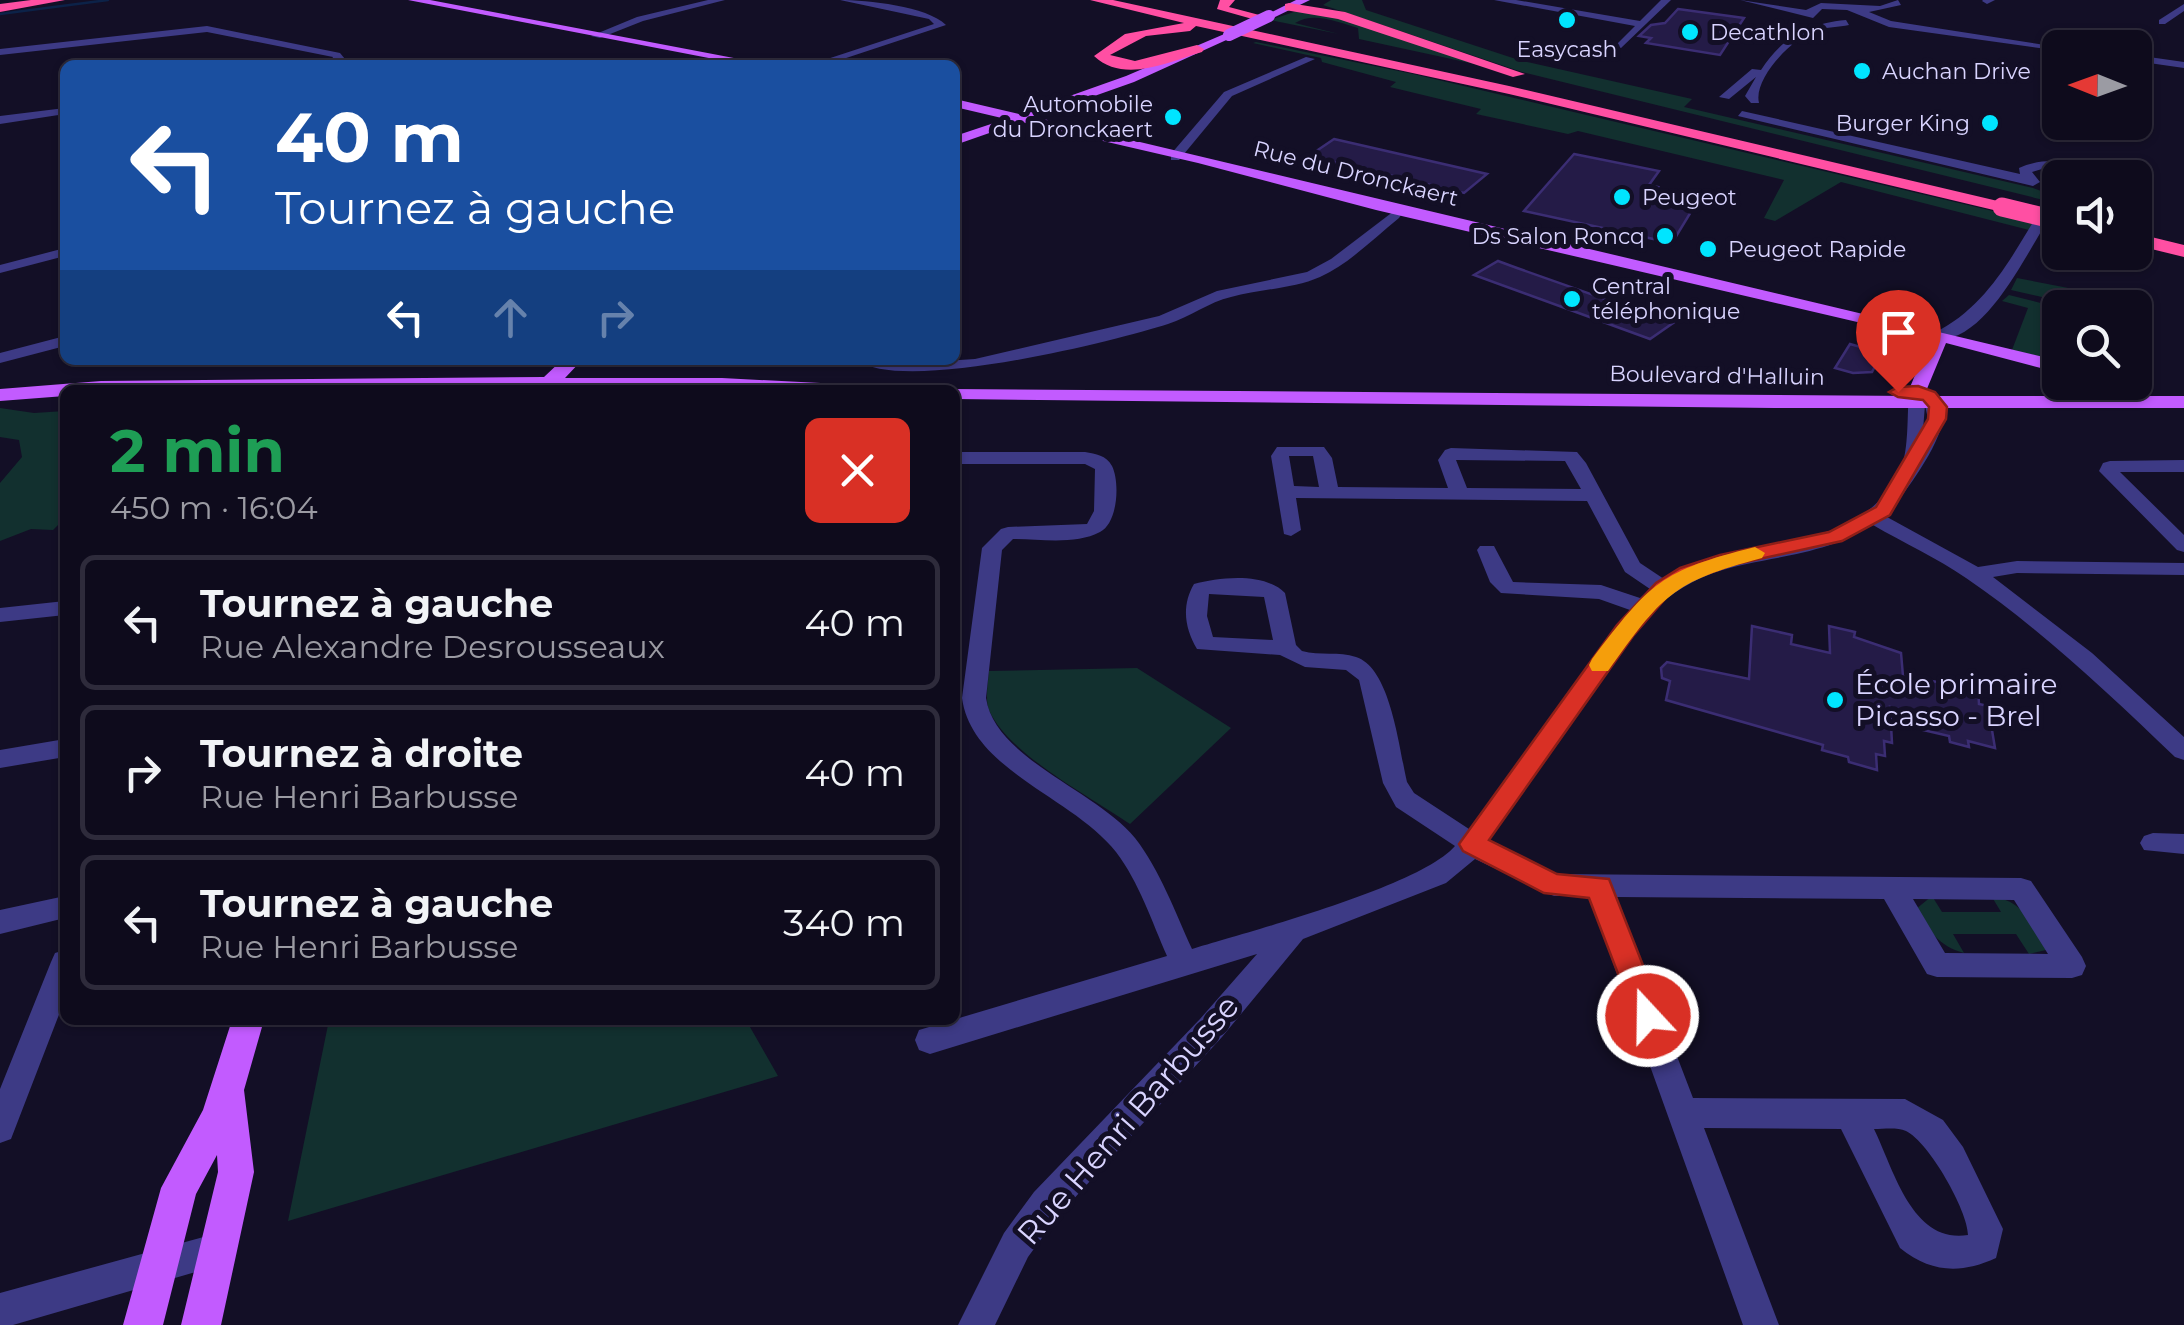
<!DOCTYPE html>
<html lang="fr">
<head>
<meta charset="utf-8">
<style>
  :root { --surface:#0e0b1c; --page:#1c1929; --text:#f1f3f6; --muted:#9b9ba3; --line:#2e2b3b }
  body { margin:0; font-family:Montserrat,sans-serif; background:var(--page); color:var(--text); height:100vh; display:flex; flex-direction:column; font-size:38px; white-space:nowrap }
  * { box-sizing:border-box; margin:0 }
  p { font-size:32px; color:var(--muted) }
  .icon { flex:none; width:55px; height:55px; fill:none; stroke:currentColor; stroke-width:2; stroke-linecap:round; stroke-linejoin:round }
  .map { position:relative; flex:1; overflow:hidden }
  .side { position:absolute; left:60px; top:385px; width:900px; height:640px; display:flex; flex-direction:column; background:var(--surface); border-radius:15px; box-shadow:0 2px 8px #0004,0 0 0 2px var(--line) }
  .side>* { flex:none }
  .banner { position:absolute; left:60px; top:60px; width:900px; height:305px; border-radius:15px; box-shadow:0 2px 8px #0004,0 0 0 2px var(--line); background:#1a4fa0; color:#fff; overflow:hidden }
  .needle { width:65px; rotate:271deg }
  .fabs { position:absolute; left:2042px; top:30px; display:grid; gap:20px }
  .fabs a { display:grid; place-items:center; width:110px; height:110px; border-radius:15px; background:var(--surface); box-shadow:0 2px 8px #0004,0 0 0 2px var(--line); font-size:50px }
  .pin { position:absolute; display:grid; place-items:center; width:85px; height:85px; color:#fff; margin:-102px -42px; border-radius:50% 50% 50% 0; rotate:-45deg; box-shadow:0 0 10px #0007 }
  .pin .icon { rotate:45deg }
  .me { position:absolute; width:110px; margin:-55px; rotate:339deg; stroke-linejoin:round; filter:drop-shadow(0 0 8px #0008) }
  .turn { display:flex; align-items:center; gap:35px; height:210px; padding:0 50px; font-size:45px }
  .turn .icon { width:130px; height:130px; stroke-width:2.5 }
  .turn b { display:block; font-size:70px; line-height:85px }
  .lanes { display:flex; align-items:center; height:95px; padding:0 50px; background:#0003; justify-content:center; gap:50px; direction:ltr }
  .lanes .off { opacity:.35 }
  .round { display:grid; place-items:center; flex:none; width:105px; height:105px; border-radius:15px; background:var(--page) }
  .overview { display:flex; align-items:center; justify-content:space-between; height:170px; padding:0 50px }
  h1 { font-size:60px; font-weight:700; line-height:75px; color:#1e9e55 }
  ul { padding:0; list-style:none }
  li { display:flex; align-items:center; gap:30px; height:135px; margin:0 20px 15px; padding:0 30px; border:5px solid var(--line); border-radius:15px }
  li div { flex:1 }
  li b { display:block; font-size:38px }
  li em { font-style:normal }
  .map>svg:first-child { display:block }
  .green { fill:#12302f }
  .lines { fill:none; stroke-linecap:round; stroke-linejoin:round }
  .stream { stroke:#0c2248; stroke-width:2.5 }
  .building { fill:#241b47; stroke:#3b2d73; stroke-width:2.5 }
  .minor { fill:#3d3a85; fill-rule:evenodd }
  .major { fill:#c25bff; fill-rule:evenodd }
  .highway { fill:#ff4fa3; fill-rule:evenodd }
  .major-bridge { stroke:#c25bff; stroke-width:12 }
  .highway-bridge { stroke:#ff4fa3; stroke-width:19 }
  .route { fill:#d93025; stroke:#8d1f18; stroke-width:2.5 }
  .slow { fill:#f59e0b }
  .poi-dot { fill:#00e5ff; stroke:#130f26; stroke-width:4 }
  .labels { text-anchor:middle; stroke-width:10; stroke-linejoin:round; paint-order:stroke }
  .far-poi-label { font-size:22px; fill:#d9d4ff; stroke:#130f26; text-anchor:start }
  .far-street-label { font-size:22px; fill:#d9d4ff; stroke:#130f26 }
  .poi-label { font-size:28px; fill:#d9d4ff; stroke:#130f26; text-anchor:start }
  .near-street-label { font-size:32px; fill:#d9d4ff; stroke:#130f26 }
</style>
</head>
<body>
<div class="map">
<svg width="2184" height="1325" viewBox="0 0 2184 1325">
  <rect width="100%" height="100%" fill="#130f26"/>
  <path class="green" d="M1331,0H1362L1366,10L1519,60L1692,99L1684,107L2033,188L2060,198V204L1522,72L1323,5Z
    M1306,8L1493,68L1359,39L1358,28C1338,22 1313,11 1295,23L1339,34L1270,20Z
    M1256,42L1413,74L2060,227V238L1841,182L1775,221L1764,218L1784,180L1578,131L1568,134L1476,114L1481,109L1390,87L1396,82L1322,62L1321,58L1253,43Z
    M2017,278L2151,304V322L2135,318V308L2086,307L2011,290Z
    M2009,295L2060,308L2054,360L2012,350L2028,308L2002,301Z
    M0,408L34,413L65,411V518L53,530L31,529L0,541V483L22,457L19,440L0,437Z
    M1137,668L1231,728L1130,824C1091,797 1008,754 989,710C985,699 988,683 989,671Z
    M1932,896L1942,912H2001L1992,897C2024,900 2032,925 2046,950L2029,954L2016,934H1953L1964,953C1938,946 1930,931 1916,909Z
    M329,1020H746L778,1076L288,1221Z"/>
  <g class="lines">
    <path class="stream" d="M0,14L108,0"/>
  </g>
  <path class="building" d="M1678,9L1744,18L1720,55L1646,43L1651,38L1639,36L1651,25L1665,23Z
    M1334,139L1487,174L1464,193L1309,156Z
    M1574,154L1659,171L1649,185L1658,187L1653,194L1697,202L1672,243L1524,211Z
    M1498,261L1517,268L1673,323L1650,339L1474,275Z
    M1850,344L1882,353L1872,372L1853,373L1835,368Z
    M1752,626L1792,635L1791,644L1830,653L1829,626L1855,632L1854,637L1901,653L1903,676L1978,689L1979,704L1988,706L1995,748L1968,741L1969,747L1950,742L1949,736L1923,730L1921,715L1890,707L1892,743L1884,741L1885,756L1876,754L1877,770L1849,762L1848,757L1822,750L1823,745L1666,700L1670,681L1662,678L1661,668L1667,662L1749,679Z"/>
  <g class="lines">
    <path class="minor" d="M708,0H725L643,21L600,38L591,36L637,17Z
      M840,0C867,0 927,6 946,25L825,65H809L934,24L929,19Z
      M1494,0H1516L1640,21L1661,0H1671L1621,48L1616,45L1635,26Z
      M1740,0L1806,10L1821,3L1880,6L1898,0L1901,5L1869,12L1891,21L2065,48H2060V51L1889,27L1847,10L1822,9L1813,18Z
      M1995,0L1987,4L1982,1L1983,0Z
      M2184,4V11L2165,24H2159V20Z
      M1846,20L1849,25C1839,27 1827,27 1816,30C1791,39 1753,79 1759,103H1751L1745,96L1756,77L1729,99L1719,97L1752,69L1761,70C1783,37 1806,24 1846,20Z
      M207,26L340,53L345,59L343,62L385,65H329L333,57L207,32L0,55V49Z
      M2135,55L2184,62V68L2135,61Z
      M1306,57L1315,59L1232,96L1179,160H1171V154L1224,92Z
      M65,108V114L0,124V116Z
      M1742,111L2020,174L2019,168C2047,155 2083,161 2107,178L2042,169L2032,172L2040,182L2033,186L1738,116Z
      M2060,193V203C2032,237 1990,346 1934,339V333C1991,305 2015,249 2048,198Z
      M1394,211L1401,215L1399,218C1374,238 1349,264 1320,277C1293,289 1259,289 1231,297C1209,302 1190,317 1168,324C1112,342 902,394 857,360L913,363L975,359L1159,316L1217,291L1307,272L1331,259Z
      M65,248V256L0,273V265Z
      M65,336V346L0,363V353Z
      M1918,387L1942,400C1954,432 1905,490 1887,517L1978,567L2017,561L2184,563V575L2017,573L1993,577L2092,653L2184,737V760L2175,757C2109,694 2042,630 1966,578C1937,558 1904,543 1873,525C1859,532 1845,540 1830,545C1759,568 1711,556 1651,612L1488,841L1556,874L2021,878L2031,881L2082,957L2086,966L2082,975L2072,978L1937,977L1927,974L1884,899L1616,897L1693,1098L1905,1099L1943,1120L1963,1147L2003,1229L1996,1258C1961,1274 1931,1273 1900,1248L1841,1129L1704,1128L1779,1325H1743L1589,896H1554L1475,859L1446,883L1303,939L1222,1037L1058,1216L1028,1257L995,1325H958L1004,1233L1034,1192L1200,1019L1257,954L930,1054L919,1050L915,1040L919,1030L1167,956C1152,922 1139,882 1116,852C1073,797 972,771 962,698L982,548L1001,529L1008,527L1087,524L1094,511L1095,469L1085,464H955V452H1085C1096,454 1106,455 1112,466C1120,482 1118,523 1100,532C1076,545 1040,539 1013,539L1002,550L986,698C995,759 1096,790 1135,838C1160,870 1175,912 1192,949C1248,932 1421,886 1455,846L1396,807L1383,783L1359,680L1346,670L1305,667L1280,655L1197,649C1185,629 1181,606 1194,584C1220,577 1264,572 1285,593L1296,645L1302,651C1320,656 1339,651 1356,657C1391,668 1399,749 1407,782L1414,793L1469,829L1630,610L1599,599L1501,593L1490,582L1477,550L1480,546H1494L1513,582L1601,585L1640,598L1650,589L1625,572L1587,501L1296,498L1301,530L1291,536L1284,534L1271,456L1277,447H1324L1332,458L1338,487L1448,488L1438,460L1445,450L1451,448L1577,452L1586,463L1640,563L1664,579C1738,533 1861,560 1901,468C1909,449 1907,414 1909,392ZM1925,405L1928,419L1923,430ZM1289,456H1313L1319,487L1294,486ZM1456,460L1565,461L1581,489L1467,488ZM1209,594L1264,597L1273,640L1213,637L1207,616ZM1913,899L2014,900L2048,954L1945,953ZM1874,1129C1884,1129 1897,1127 1906,1131C1929,1142 1968,1211 1968,1235C1912,1244 1894,1170 1874,1129Z
      M2184,460V472H2120L2184,535V552L2177,550L2099,471L2103,463L2110,461Z
      M65,601V615L0,622V608Z
      M65,739V757L0,768V750Z
      M2153,833L2184,834V854L2144,850L2140,843L2144,836Z
      M65,896V918L0,934V910Z
      M65,950V999L11,1139L0,1143V1089L51,962L55,953Z
      M218,1233L230,1238L235,1250L230,1262L13,1325H0V1293Z"/>
    <path class="major" d="M408,0H430L770,65H745Z
      M1296,0H1310L1273,18L1264,16Z
      M1229,32L1233,37L1134,82L1035,117L2060,361V373L1946,343L1924,396H2184V408H1774L955,399V390L948,389L1912,396L1908,392L1930,339L1376,210L1198,163L1021,122L955,145V136L1006,119L955,107V99L1019,114L1126,76Z
      M562,360H582L565,378H722L840,384L850,390H65V396L0,401V389L101,381L544,377Z
      M232,1020H264L244,1090L254,1172L221,1325H181L218,1172L217,1155L196,1194L163,1325H123L161,1188L203,1110Z"/>
    <path class="highway" d="M31,0H65L0,12V4Z
      M1090,0H1113L1509,86L2002,202L2011,207L2002,212L1509,94L1196,26L1190,31L1146,36L1110,55L1135,61L1197,45L1204,49L1202,52C1168,62 1124,84 1094,56L1125,34L1184,23Z
      M1235,0L1229,7L1263,16V22L1217,9L1220,0Z
      M1289,3L1345,12L1525,74L1513,77L1338,19L1285,10V4Z
      M2135,233L2184,245V257L2135,245Z"/>
    <path class="major-bridge" d="M1229,35L1269,16"/>
    <path class="highway-bridge" d="M2002,207L2060,221"/>
  </g>
  <path class="route" d="M1918,386L1935,392L1947,407L1946,419L1890,515L1842,541L1732,565L1695,578L1671,592L1633,636L1489,840L1557,874L1609,879L1663,1016L1659,1026L1648,1030L1638,1026L1589,898L1544,893L1463,851L1459,844L1617,625L1656,583L1680,568L1720,555L1829,532L1876,507L1928,419L1929,407L1923,400L1898,397L1889,392L1898,387Z"/>
  <path class="slow" d="M1755,547L1765,553L1762,558C1671,582 1662,596 1608,671H1592L1589,665L1592,659C1651,582 1660,571 1755,547Z"/>
  <g class="poi-dot">
    <circle cx="1567" cy="20" r="10"/>
    <circle cx="1690" cy="32" r="10"/>
    <circle cx="1862" cy="71" r="10"/>
    <circle cx="1173" cy="117" r="10"/>
    <circle cx="1990" cy="123" r="10"/>
    <circle cx="1622" cy="197" r="10"/>
    <circle cx="1665" cy="236" r="10"/>
    <circle cx="1708" cy="249" r="10"/>
    <circle cx="1572" cy="299" r="10"/>
    <circle cx="1835" cy="700" r="10"/>
  </g>
  <g class="labels">
    <g class="far-poi-label">
      <text x="1710" y="40">Decathlon</text>
      <text x="1567" y="57" text-anchor="middle">Easycash</text>
      <text x="1882" y="79">Auchan Drive</text>
      <text x="1153" y="112" text-anchor="end">Automobile<tspan x="1153" dy="25">du Dronckaert</tspan></text>
      <text x="1970" y="131" text-anchor="end">Burger King</text>
      <text x="1642" y="205">Peugeot</text>
      <text x="1645" y="244" text-anchor="end">Ds Salon Roncq</text>
      <text x="1728" y="257">Peugeot Rapide</text>
      <text x="1592" y="294">Central<tspan x="1592" dy="25">téléphonique</tspan></text>
    </g>
    <g class="far-street-label">
      <text transform="translate(1356 173) rotate(14)" y="8">Rue du Dronckaert</text>
      <text transform="translate(1717 375) rotate(1)" y="8">Boulevard d'Halluin</text>
    </g>
    <g class="poi-label">
      <text x="1855" y="694">École primaire<tspan x="1855" dy="32">Picasso - Brel</tspan></text>
    </g>
    <g class="near-street-label">
      <text transform="translate(1128 1120) rotate(-49)" y="11">Rue Henri Barbusse</text>
    </g>
  </g>
</svg>
<div class="fabs">
<a><svg class="needle" viewBox="-14 -14 28 28"><path d="M0-13l5 13h-10z" fill="#e53935"/><path d="M0 13l5-13h-10z" fill="#9b9ba3"/></svg></a>
<a><svg class="icon" aria-label="sound" viewBox="0 0 24 24"><path d="M4 9h4l5-4v14l-5-4H4zM17 9q2 3 0 6"/></svg></a>
<a><svg class="icon" aria-label="search" viewBox="0 0 24 24"><circle cx="10" cy="10" r="6"/><path d="M15 15l6 6"/></svg></a>
</div>
<div class="pin" style="left:1898px;top:392px;background:#d93025"><svg class="icon" aria-label="arrive" viewBox="0 0 24 24"><path d="M6 21V4h12l-3 4 3 4H6"/></svg></div>
<svg class="me" style="left:1648px;top:1016px" viewBox="-20 -20 40 40"><circle r="17" fill="#d93025" stroke="#fff" stroke-width="3"/><path d="M0-11L8 9 0 5-8 9z" fill="#fff"/></svg>
<div class="banner">
<div class="turn"><svg class="icon" aria-label="left" viewBox="0 0 24 24"><path d="M17 20v-9H6M10 6l-5 5 5 5"/></svg><div><b>40 m</b>Tournez à gauche</div></div>
<div class="lanes"><svg class="icon" aria-label="left" viewBox="0 0 24 24"><path d="M17 20v-9H6M10 6l-5 5 5 5"/></svg><svg class="icon off" aria-label="ahead" viewBox="0 0 24 24"><path d="M12 20V5M6 11l6-6 6 6"/></svg><svg class="icon off" aria-label="right" viewBox="0 0 24 24"><path d="M7 20v-9h11M14 6l5 5-5 5"/></svg></div>
</div>
<section class="side">
<div class="overview"><div><h1>2 min</h1><p>450 m · 16:04</p></div><a class="round" style="background:#d93025;color:#fff"><svg class="icon" aria-label="close" viewBox="0 0 24 24"><path d="M6 6l12 12M18 6L6 18"/></svg></a></div>
<ul>
<li><svg class="icon" aria-label="left" viewBox="0 0 24 24"><path d="M17 20v-9H6M10 6l-5 5 5 5"/></svg><div><b>Tournez à gauche</b><p>Rue Alexandre Desrousseaux</p></div><em>40 m</em></li>
<li><svg class="icon" aria-label="right" viewBox="0 0 24 24"><path d="M7 20v-9h11M14 6l5 5-5 5"/></svg><div><b>Tournez à droite</b><p>Rue Henri Barbusse</p></div><em>40 m</em></li>
<li><svg class="icon" aria-label="left" viewBox="0 0 24 24"><path d="M17 20v-9H6M10 6l-5 5 5 5"/></svg><div><b>Tournez à gauche</b><p>Rue Henri Barbusse</p></div><em>340 m</em></li>
</ul>
</section>
</div>
</body>
</html>
